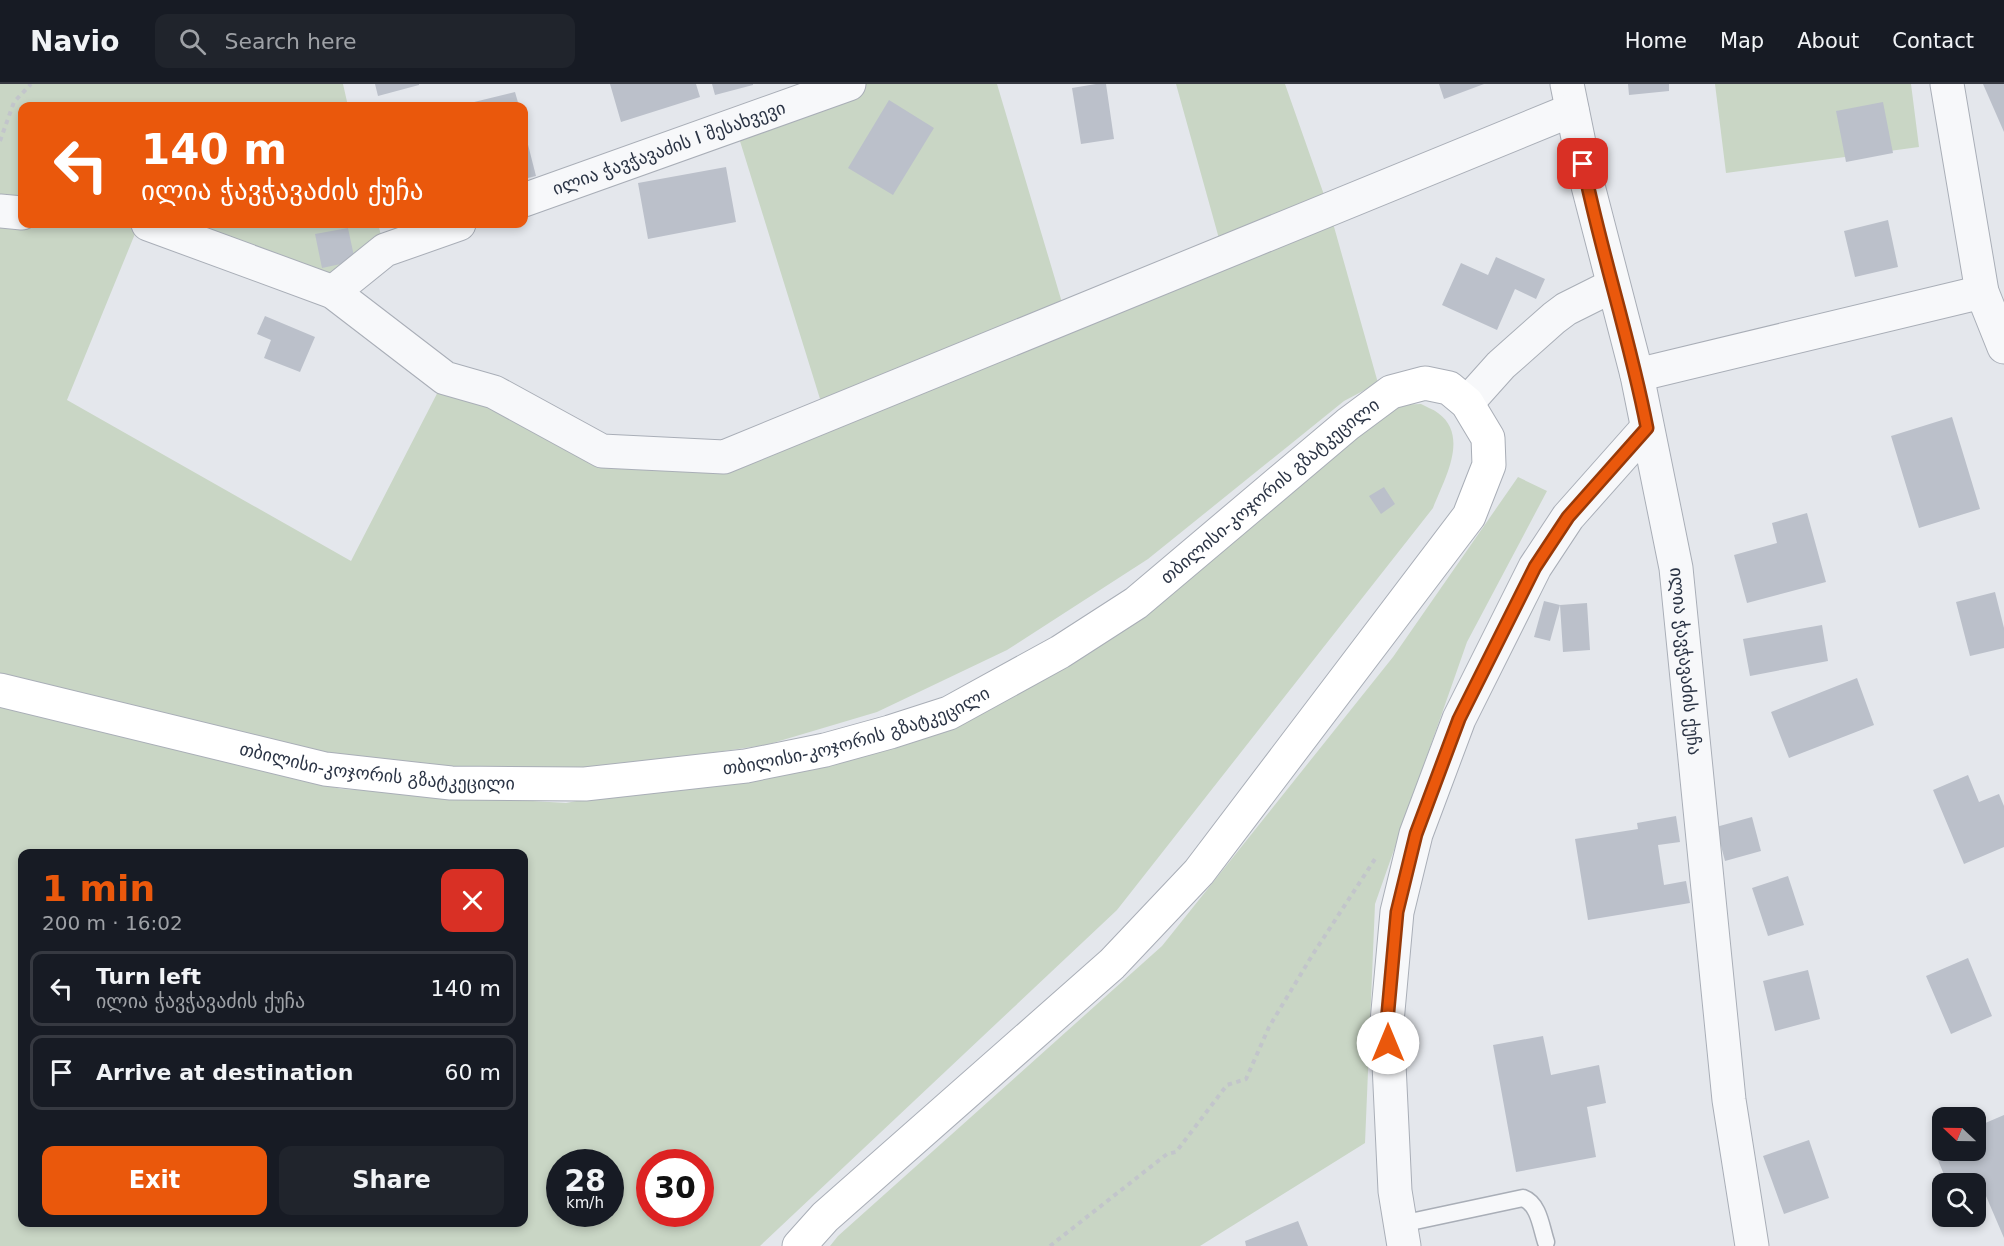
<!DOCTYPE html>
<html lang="en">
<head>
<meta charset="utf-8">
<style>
  :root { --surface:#171b24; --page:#20242c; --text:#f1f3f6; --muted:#9ea1a6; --line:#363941; --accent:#ea580c }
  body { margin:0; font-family:"DejaVu Sans","Noto Sans Georgian",sans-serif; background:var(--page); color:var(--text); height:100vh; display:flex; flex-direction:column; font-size:22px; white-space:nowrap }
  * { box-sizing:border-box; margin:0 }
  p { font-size:20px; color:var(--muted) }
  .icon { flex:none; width:33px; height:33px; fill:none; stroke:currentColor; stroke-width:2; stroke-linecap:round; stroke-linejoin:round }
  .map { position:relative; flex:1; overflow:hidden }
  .panel { position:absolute; left:18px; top:765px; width:510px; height:378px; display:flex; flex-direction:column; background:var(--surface); border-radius:12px; box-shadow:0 3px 9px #0003 }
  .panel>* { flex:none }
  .guide { position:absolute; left:18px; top:18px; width:510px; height:126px; border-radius:12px; box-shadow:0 3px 9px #0003; background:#ea580c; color:#fff; overflow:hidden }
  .needle { width:39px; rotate:292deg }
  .tools { position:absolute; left:1932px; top:1023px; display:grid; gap:12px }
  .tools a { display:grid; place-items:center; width:54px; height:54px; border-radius:12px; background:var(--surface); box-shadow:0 3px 9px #0003; font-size:30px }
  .speed { position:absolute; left:546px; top:1065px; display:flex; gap:12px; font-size:30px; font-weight:700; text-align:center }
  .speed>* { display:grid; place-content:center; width:78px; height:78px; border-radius:50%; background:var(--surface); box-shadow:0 3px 9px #0003; line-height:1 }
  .speed small { font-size:15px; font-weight:400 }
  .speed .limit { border:9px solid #d22; background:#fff; color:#111 }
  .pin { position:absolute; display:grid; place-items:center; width:51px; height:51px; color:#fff; margin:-26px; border-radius:12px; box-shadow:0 3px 9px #0006 }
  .me { position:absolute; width:66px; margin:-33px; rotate:0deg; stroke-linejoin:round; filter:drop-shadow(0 0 4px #0008) }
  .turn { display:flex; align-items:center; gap:21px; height:126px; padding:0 24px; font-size:27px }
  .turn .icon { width:78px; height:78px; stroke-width:2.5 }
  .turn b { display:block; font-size:42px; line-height:51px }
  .round { display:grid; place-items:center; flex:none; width:63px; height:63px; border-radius:12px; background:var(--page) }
  .head { display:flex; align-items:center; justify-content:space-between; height:102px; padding:0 24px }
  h1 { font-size:36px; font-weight:700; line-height:45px; color:var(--accent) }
  .action { display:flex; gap:12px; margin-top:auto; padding:12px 24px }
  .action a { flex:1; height:69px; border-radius:12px; background:var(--accent); color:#fff; font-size:24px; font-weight:700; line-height:69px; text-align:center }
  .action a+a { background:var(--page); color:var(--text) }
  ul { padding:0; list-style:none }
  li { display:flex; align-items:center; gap:18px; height:75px; margin:0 12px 9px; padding:0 12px; border:3px solid var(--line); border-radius:12px }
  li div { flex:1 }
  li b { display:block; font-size:22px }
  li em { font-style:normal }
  header { display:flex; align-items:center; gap:36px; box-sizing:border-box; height:84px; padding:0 30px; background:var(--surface); border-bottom:2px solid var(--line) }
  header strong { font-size:28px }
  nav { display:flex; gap:33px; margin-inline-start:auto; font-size:21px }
  .search { width:420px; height:54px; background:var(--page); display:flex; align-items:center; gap:15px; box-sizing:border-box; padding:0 21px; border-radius:12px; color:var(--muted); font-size:22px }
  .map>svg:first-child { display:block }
  .green { fill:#c9d6c5; fill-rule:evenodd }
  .building { fill:#bbc0ca }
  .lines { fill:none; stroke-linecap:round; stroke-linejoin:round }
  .lane-casing { stroke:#a9aeb7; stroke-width:19 }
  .street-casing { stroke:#a9aeb7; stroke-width:35 }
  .secondary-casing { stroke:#a9aeb7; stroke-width:35 }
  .path { stroke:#c2c5cb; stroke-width:4; stroke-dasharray:4.5 4.5; stroke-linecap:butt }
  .lane { stroke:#f7f8fa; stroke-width:16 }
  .street { stroke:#f7f8fa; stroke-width:33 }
  .secondary { stroke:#fff; stroke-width:33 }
  .route-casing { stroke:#983908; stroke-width:15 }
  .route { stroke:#ea580c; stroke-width:10 }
  .labels { text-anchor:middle; stroke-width:6; stroke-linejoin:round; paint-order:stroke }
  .street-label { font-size:18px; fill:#2b3445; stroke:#f4f6f9 }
</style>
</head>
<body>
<header>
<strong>Navio</strong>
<div class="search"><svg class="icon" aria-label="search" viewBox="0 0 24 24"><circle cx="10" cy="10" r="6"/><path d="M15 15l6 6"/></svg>Search here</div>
<nav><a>Home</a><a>Map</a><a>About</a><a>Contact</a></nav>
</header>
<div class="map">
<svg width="2004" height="1162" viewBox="0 0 2004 1162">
  <rect width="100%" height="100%" fill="#e4e7ec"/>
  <path class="green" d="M0,0H343L348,22H22V140H139L67,316L351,477L445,294L602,367L724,372L825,331L735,41L849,0H997L1066,232L1223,169L1176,0H1285L1329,125L1378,299L1344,317L1148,475L1007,566L877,628L766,661L583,687L446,688L326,677L0,606Z
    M1715,0H1911L1919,63L1726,89Z
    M148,140H378L385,166L333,208Z
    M1421,320C1426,323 1433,325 1438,329C1470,352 1444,396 1433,424L1117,826L760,1162H0V618L341,705L566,719L827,670L960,630L1393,321ZM22,770H524V1138H22ZM560,1078H610V1130H560ZM650,1078H700V1130H650Z
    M1518,393L1547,407L1467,558L1375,820L1365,1059L1200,1162H830L838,1152L1162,862L1393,573Z"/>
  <path class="building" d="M375,0H419V1L378,12Z
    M610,0H696L700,13L621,38Z
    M712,0H753V1L715,11Z
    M1096,0H1106L1114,55L1081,60L1072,4Z
    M1439,0H1484L1444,15Z
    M1628,0H1669V7L1629,11Z
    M1983,0H2004V48Z
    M515,8L519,22H471L470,19Z
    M889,16L934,44L893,111L848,84Z
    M1883,18L1893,69L1846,78L1836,27Z
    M524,45L536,92L524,95Z
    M726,83L736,138L648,155L638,99Z
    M1888,136L1898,183L1855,193L1844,147Z
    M348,144L355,177L322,184L315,150Z
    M1496,173L1545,195L1536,215L1515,205L1497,246L1442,221L1461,179L1488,191Z
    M265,232L315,253L300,288L264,274L271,256L257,250Z
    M1952,333L1980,425L1919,444L1891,352Z
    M1384,403L1395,420L1381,430L1369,412Z
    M1807,429L1826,498L1747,519L1734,471L1777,459L1772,439Z
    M1995,508L2004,544V564L1970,572L1956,518Z
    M1544,517L1560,521L1587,519L1590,566L1563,568L1560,521L1550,557L1534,553Z
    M1822,541L1828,577L1750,592L1743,555Z
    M1857,594L1874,641L1789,674L1771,628Z
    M1968,691L1979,718L1999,710L2004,722V763L1964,780L1933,706Z
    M1676,732L1680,758L1658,761L1664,801L1686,797L1690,819L1588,836L1575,755L1638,745L1637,739Z
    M1752,733L1761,767L1725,777L1716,743Z
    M1788,792L1804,841L1768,852L1752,804Z
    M1968,874L1992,932L1951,950L1926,892Z
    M1808,886L1820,935L1775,947L1763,897Z
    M1543,952L1551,991L1599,981L1606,1019L1587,1023L1596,1073L1516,1088L1493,961Z
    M2004,1031V1154L1977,1091L1958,1100H1948L1932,1062L1942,1057V1066H1976V1043Z
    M1809,1056L1829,1114L1784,1130L1763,1072Z
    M1298,1137L1308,1162H1246L1245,1157Z"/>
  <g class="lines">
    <g class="lane-casing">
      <path id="lane" d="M1401,1140L1523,1114C1539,1120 1541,1143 1546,1158"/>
    </g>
    <g class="street-casing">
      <g id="street">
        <path id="s1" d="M1567,0L1587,98L1637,291L1676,484L1729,1016L1752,1162"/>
        <path d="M1947,0L1982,208L2004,263"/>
        <path id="s2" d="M524,116L849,0"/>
        <path d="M0,127L22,129"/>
        <path d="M148,140L333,208L445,294L494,308L602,367L724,373L1572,26"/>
        <path d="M333,208L385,166L459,140"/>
        <path d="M1637,291L1982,208"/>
        <path d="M1467,319L1501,281L1554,234L1566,225L1612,202"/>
        <path d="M1404,1162L1395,1107L1387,938L1397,828L1416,750L1459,635L1535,483L1568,433L1647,344"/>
      </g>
    </g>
    <g class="secondary-casing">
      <g id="secondary">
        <path id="s3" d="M0,606L325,685L451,699L585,700L746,682L825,666L890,648L949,629L1060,568L1136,519L1348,340L1391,308L1425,299L1449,304L1467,319L1488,354L1489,381L1469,432L1199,788L1112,880L825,1133L799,1162"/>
      </g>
    </g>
    <path class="path" d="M0,57L14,18L31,0
      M1050,1162L1167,1070L1176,1068L1227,1001L1246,995L1269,943L1313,870L1375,775"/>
    <use href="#lane" class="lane"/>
    <use href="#street" class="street"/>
    <use href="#secondary" class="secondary"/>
  </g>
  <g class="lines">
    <g class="route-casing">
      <path id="route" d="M1388,959L1387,938L1397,828L1416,750L1459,635L1535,483L1568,433L1647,344C1630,255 1601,169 1583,80"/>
    </g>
    <use href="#route" class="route"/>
  </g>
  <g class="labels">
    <g class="street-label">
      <text dy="6" stroke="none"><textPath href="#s2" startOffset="154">ილია ჭავჭავაძის I შესახვევი</textPath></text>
      <text dy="6" stroke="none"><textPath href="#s3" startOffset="1359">თბილისი-კოჯორის გზატკეცილი</textPath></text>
      <text dy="6" stroke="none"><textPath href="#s1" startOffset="590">ილია ჭავჭავაძის ქუჩა</textPath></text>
      <text dy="6" stroke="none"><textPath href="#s3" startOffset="873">თბილისი-კოჯორის გზატკეცილი</textPath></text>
      <text dy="6" stroke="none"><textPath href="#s3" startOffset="386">თბილისი-კოჯორის გზატკეცილი</textPath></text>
    </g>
  </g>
</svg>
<div class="tools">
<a><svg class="needle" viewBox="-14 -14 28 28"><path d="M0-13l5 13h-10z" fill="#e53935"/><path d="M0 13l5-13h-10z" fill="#9ea1a6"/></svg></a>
<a><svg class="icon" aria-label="search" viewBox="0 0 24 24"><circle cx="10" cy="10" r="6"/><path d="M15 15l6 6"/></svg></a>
</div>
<div class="speed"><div>28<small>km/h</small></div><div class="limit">30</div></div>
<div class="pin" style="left:1583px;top:80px;background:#d93025"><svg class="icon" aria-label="arrive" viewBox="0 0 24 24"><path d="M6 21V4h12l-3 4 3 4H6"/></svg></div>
<svg class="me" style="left:1388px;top:959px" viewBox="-20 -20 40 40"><circle r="19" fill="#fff"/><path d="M0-13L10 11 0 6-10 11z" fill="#ea580c"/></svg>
<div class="guide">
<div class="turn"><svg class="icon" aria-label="left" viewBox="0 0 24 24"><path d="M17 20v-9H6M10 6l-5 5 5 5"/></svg><div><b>140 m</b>ილია ჭავჭავაძის ქუჩა</div></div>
</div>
<section class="panel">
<div class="head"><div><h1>1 min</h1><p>200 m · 16:02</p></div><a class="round" style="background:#d93025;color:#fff"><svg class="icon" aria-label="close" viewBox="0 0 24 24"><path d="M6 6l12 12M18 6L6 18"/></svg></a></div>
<ul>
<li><svg class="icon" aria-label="left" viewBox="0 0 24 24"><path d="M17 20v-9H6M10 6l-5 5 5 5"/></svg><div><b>Turn left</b><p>ილია ჭავჭავაძის ქუჩა</p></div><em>140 m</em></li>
<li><svg class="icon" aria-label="arrive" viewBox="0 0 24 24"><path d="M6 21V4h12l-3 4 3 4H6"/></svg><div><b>Arrive at destination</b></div><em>60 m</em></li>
</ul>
<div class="action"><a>Exit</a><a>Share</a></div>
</section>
</div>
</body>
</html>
